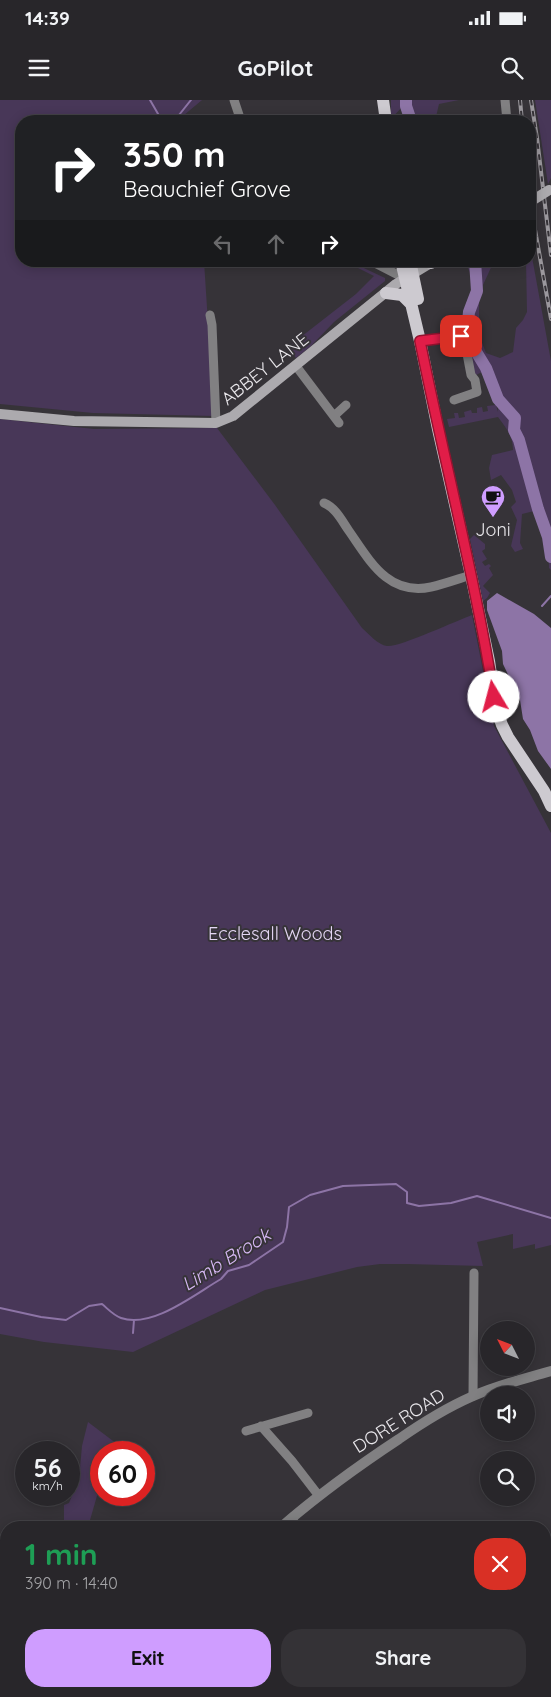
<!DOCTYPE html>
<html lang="en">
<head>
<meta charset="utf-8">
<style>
  :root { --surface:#28262a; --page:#343236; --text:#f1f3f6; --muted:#a5a5a8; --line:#444347; --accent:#cf9dff }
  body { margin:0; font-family:Quicksand,sans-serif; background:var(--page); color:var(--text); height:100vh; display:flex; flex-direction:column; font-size:19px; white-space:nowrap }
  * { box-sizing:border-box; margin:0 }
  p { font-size:16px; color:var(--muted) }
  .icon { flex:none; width:28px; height:28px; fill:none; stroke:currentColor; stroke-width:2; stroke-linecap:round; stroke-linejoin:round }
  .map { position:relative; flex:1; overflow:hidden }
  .side { position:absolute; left:0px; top:1421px; width:551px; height:176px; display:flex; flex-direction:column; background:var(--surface); border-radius:20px 20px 0 0; box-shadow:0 2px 12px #0003,0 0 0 1px var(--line) }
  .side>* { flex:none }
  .guide { position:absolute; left:15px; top:15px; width:521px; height:152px; border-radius:20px; box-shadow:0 2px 12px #0003,0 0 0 1px var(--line); background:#202124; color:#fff; overflow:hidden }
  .needle { width:32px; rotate:312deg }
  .buttons { position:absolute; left:480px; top:1221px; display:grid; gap:10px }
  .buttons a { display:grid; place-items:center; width:55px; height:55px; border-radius:50%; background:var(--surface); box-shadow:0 2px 12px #0003,0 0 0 1px var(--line); font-size:25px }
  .speed { position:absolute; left:15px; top:1341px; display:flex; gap:10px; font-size:25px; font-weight:700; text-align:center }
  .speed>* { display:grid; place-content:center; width:65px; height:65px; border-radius:50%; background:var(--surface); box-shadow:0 2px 12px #0003,0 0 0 1px var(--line); line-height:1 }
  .speed small { font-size:12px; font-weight:400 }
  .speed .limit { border:8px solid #d22; background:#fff; color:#111 }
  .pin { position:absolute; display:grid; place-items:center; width:42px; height:42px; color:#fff; margin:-21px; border-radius:10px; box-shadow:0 2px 8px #0006 }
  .me { position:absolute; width:55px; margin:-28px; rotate:352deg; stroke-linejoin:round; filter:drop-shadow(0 0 4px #0008) }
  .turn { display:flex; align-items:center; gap:18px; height:105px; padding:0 25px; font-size:22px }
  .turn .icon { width:65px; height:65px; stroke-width:2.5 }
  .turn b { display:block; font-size:35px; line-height:42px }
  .lanes { display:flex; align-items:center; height:48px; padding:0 25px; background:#0003; justify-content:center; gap:25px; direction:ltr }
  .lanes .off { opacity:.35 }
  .round { display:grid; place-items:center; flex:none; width:52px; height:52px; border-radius:20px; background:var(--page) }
  .head { display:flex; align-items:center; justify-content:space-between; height:85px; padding:0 25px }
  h1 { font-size:30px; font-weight:800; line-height:38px; color:#1e9e55 }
  .button { display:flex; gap:10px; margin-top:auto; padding:10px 25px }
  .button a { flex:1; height:58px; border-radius:20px; background:var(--accent); color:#111; font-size:20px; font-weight:800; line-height:58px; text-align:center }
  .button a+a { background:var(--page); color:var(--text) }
  .status { display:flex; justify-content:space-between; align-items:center; height:35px; padding:0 25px; background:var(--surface); direction:ltr }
  .status svg { height:14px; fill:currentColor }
  header { display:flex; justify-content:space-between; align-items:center; height:65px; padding:0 25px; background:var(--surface); font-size:22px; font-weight:800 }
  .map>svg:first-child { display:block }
  .green { fill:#483758 }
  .water { fill:#8d74a6 }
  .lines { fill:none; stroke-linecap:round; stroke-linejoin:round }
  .stream { stroke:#8d74a6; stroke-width:2 }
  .river { stroke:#8d74a6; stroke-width:12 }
  .minor { stroke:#818082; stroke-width:9 }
  .tertiary { stroke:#818082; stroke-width:10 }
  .secondary { stroke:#acaaae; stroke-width:10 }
  .primary { stroke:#cdcad0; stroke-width:12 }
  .rail-casing { stroke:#9b989d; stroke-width:4 }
  .rail { stroke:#363338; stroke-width:2; stroke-dasharray:5.5; stroke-linecap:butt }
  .secondary-bridge { stroke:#acaaae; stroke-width:10 }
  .route-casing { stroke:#92132f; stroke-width:12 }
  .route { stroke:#e11d48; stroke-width:9 }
  .labels { text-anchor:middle; stroke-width:4; stroke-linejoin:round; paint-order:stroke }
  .street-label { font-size:18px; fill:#e9e7eb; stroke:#363338 }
  .poi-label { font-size:18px; fill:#e9e7eb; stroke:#363338 }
  .park-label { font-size:18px; fill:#e4d6f4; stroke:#363338 }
  .water-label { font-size:19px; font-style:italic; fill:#d7b9f5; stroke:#363338 }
</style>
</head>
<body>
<div class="status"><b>14:39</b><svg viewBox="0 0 49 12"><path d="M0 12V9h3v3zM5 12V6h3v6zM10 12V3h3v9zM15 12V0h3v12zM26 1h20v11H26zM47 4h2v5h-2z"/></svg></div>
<header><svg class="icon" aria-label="menu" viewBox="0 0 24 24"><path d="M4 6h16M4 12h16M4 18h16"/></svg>GoPilot<svg class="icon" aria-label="search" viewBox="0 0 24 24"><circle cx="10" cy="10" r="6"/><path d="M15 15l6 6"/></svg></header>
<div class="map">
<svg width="551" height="1597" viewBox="0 0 551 1597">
  <rect width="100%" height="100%" fill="#363338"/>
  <path class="green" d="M0,0H202L177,21H21V161H204L214,316L93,313L0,304Z
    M391,0H459L439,4L435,21H421L402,7L391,19Z
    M535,0H551V78L548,84Z
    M530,146L551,261V470L549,468L548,439L538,410L522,414L520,443L523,449L515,452L511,446L517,420L511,407L516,402L512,390L501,375L491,380L489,368L492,355L513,350C513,336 506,328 498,317L449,327L447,319L455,318L454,313H458L459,318L465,317L464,312L471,310L472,313H477V308L482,307L483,312L488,311L487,306L496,305L498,312V308L489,280L482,272L476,275L473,269C469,248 457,218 472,199H479V235L486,253L500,258L513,252L516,228L523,220L527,212L526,161H530Z
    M461,161H494L483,185L482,192L471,194C472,181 473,169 461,161Z
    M351,162L385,178V181L334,222L311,246L296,258L288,247L356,194L374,176L350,164Z
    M0,319L94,329L217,328L275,405L362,528C369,534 378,545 387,546C398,548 458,520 472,515L494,626L551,733V1145L535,1149V1144L513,1149V1134L477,1142L483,1166L407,1164H380L357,1167L265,1190L133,1252L44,1242L0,1234Z
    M474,435L485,444V449L482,451L487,459L482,462L485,466L489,464L491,466L489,468L493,475L483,486L490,493L487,498L483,501L470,439Z
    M88,1322L125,1350L122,1352H101V1382L88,1427H58V1422L64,1421V1405L69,1403L79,1379L82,1346Z
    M6,1495V1585L2,1583L0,1591V1512Z"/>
  <path class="water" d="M497,493L534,514L551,528V669L538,651L530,630L523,619L520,600L503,564L502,551L487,510V501Z"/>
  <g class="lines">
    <path class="stream" d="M150,0L161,19L175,20L191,0
      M542,506L551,496
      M0,1208L41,1217L66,1220L89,1206L102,1204C108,1209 113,1215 121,1218C152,1229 195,1194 221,1179L228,1171L249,1165L283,1142L287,1127L289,1107L310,1095L343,1086L396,1084L407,1092V1103L419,1106L451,1103L477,1096L551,1118
      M133,1233L134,1220"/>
    <path class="river" d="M406,0V6L411,21
      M475,161L477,191L469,212L467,230L472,245L486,268L498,299L515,318L514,330L519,340L538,409L548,437L551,457"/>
    <path class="minor" d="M234,0L241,21
      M505,0L507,21
      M371,161L404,178
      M210,215L212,225L216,323
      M420,241L461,235L464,238L471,275L475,280L477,292L454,300
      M296,266L339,323
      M334,316L346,305
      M324,403C336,408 342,421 349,431C370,461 388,496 431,487C444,484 458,479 471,475
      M473,1296L474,1173
      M261,1326L292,1361L319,1396
      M246,1331L308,1313
      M292,1418L297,1428
      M545,1561L551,1563
      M188,1591L195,1597
      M369,1591L371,1597
      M503,1591L504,1597
      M387,1597L393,1591"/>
    <path class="tertiary" d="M280,1428C318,1395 358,1366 399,1339C422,1323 446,1308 471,1297C497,1285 524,1279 551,1271
      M119,1597L124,1591"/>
    <path class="secondary" d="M0,314L74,321L216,323L233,316L396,184L434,161"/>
    <path class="primary" d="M383,0L386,21
      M401,161L420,241L438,329L471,475L489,561L496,608L502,625L508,637L544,691L551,706
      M410,161L418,199
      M424,161L431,163
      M386,193L402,195L411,204"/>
    <g class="rail-casing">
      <path id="rail" d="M520,0L522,21
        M531,0L537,38L551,155
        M530,88L534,124L551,219"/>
    </g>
    <use href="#rail" class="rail"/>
    <path class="secondary-bridge" d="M530,102L549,90"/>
  </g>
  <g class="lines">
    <g class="route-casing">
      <path id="route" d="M461,236L420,241C444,360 475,477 494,597"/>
    </g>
    <use href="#route" class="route"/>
  </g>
  <defs>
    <g id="cafe-pin" transform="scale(1.25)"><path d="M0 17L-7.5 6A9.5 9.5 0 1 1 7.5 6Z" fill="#cf9dff" stroke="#363338"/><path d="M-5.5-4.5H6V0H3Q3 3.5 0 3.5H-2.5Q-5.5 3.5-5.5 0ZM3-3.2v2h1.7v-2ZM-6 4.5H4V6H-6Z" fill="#111"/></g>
  </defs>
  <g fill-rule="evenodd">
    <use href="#cafe-pin" x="493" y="397"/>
  </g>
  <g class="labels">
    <g class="street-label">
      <text transform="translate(265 269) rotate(-38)" y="6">ABBEY LANE</text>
      <text transform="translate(399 1321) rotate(-32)" y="6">DORE ROAD</text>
    </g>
    <g class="poi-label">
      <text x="493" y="436">Joni</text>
    </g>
    <g class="park-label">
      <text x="275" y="840">Ecclesall Woods</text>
    </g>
    <g class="water-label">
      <text transform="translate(226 1159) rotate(-32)" y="7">Limb Brook</text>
    </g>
  </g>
</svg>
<div class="buttons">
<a><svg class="needle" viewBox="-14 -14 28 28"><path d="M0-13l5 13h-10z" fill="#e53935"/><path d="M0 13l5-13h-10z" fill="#a5a5a8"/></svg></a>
<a><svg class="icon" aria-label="sound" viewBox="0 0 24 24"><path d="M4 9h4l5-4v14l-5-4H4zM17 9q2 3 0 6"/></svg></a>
<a><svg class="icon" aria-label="search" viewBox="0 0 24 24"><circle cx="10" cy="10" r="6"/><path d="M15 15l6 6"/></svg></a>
</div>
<div class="speed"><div>56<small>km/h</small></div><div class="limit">60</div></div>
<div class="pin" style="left:461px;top:236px;background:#d93025"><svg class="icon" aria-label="arrive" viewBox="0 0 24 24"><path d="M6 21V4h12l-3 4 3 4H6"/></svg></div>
<svg class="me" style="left:494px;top:597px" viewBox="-20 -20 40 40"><circle r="19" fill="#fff"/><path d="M0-13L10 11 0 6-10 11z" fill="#e11d48"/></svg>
<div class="guide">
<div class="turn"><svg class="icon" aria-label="right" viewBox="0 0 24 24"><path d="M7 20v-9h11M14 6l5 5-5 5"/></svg><div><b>350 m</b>Beauchief Grove</div></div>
<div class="lanes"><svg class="icon off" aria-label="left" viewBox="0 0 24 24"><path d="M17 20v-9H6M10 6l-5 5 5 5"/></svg><svg class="icon off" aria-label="ahead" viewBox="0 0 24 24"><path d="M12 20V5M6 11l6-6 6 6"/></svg><svg class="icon" aria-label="right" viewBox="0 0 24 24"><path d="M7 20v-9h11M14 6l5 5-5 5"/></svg></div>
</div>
<section class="side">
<div class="head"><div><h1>1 min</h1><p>390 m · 14:40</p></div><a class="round" style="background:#d93025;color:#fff"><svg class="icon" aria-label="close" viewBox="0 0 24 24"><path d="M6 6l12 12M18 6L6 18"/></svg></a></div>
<div class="button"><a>Exit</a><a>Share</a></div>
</section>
</div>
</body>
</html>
